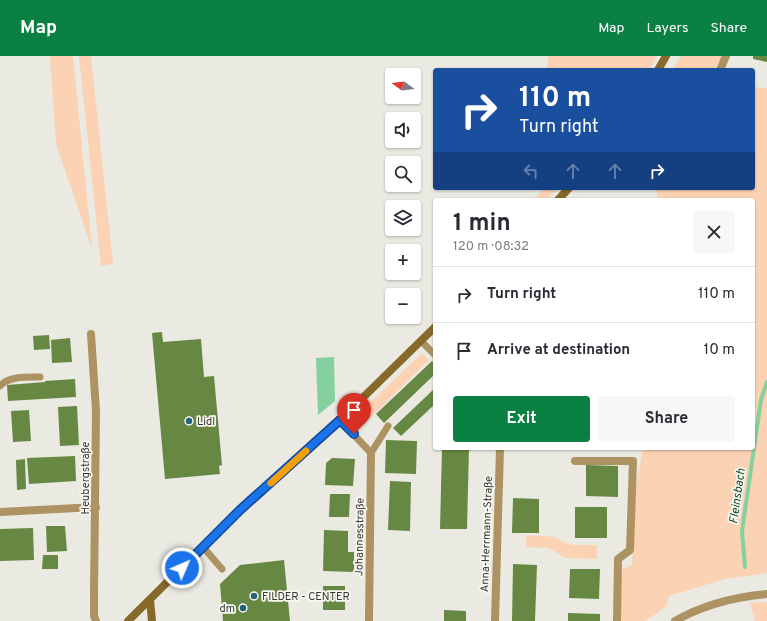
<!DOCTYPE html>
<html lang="en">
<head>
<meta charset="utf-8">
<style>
  :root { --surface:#fff; --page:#f7f7f7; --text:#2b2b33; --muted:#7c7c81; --line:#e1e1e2; --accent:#0b8043 }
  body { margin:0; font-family:Overpass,sans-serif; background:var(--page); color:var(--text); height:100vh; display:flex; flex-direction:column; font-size:15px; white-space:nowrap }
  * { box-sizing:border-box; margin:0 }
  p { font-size:13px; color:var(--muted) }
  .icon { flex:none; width:22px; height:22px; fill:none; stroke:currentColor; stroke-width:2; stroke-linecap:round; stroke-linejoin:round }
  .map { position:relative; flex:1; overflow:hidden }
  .drawer { position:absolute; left:433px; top:142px; width:322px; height:252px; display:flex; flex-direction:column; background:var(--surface); border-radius:4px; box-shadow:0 1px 3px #0004 }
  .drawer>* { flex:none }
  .top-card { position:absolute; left:433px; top:12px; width:322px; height:122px; border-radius:4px; box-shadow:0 1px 3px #0004; background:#1a4fa0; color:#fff; overflow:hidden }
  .needle { width:26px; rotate:285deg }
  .fabs { position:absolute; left:385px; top:12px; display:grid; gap:8px }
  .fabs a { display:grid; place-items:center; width:36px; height:36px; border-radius:4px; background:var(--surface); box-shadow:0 1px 3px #0004; font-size:20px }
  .pin { position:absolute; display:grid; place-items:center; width:34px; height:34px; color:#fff; margin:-41px -17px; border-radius:50% 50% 50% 0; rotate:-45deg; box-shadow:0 0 4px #0007 }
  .pin .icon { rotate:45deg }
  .me { position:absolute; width:44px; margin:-22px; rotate:45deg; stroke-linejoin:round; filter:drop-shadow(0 0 3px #0008) }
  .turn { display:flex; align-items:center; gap:14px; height:84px; padding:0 20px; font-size:18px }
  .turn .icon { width:52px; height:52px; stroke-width:2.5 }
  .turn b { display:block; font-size:28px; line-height:34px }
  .lanes { display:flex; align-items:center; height:38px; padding:0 20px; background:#0003; justify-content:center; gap:20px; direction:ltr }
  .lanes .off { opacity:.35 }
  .round { display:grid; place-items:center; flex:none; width:42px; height:42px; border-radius:4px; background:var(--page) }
  .overview { display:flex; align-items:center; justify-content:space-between; height:68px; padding:0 20px }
  h1 { font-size:24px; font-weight:700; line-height:30px }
  .button { display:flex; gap:8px; margin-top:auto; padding:8px 20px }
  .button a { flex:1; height:46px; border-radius:4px; background:var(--accent); color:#fff; font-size:16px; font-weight:700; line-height:46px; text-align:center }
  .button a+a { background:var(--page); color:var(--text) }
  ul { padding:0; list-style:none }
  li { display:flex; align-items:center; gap:12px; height:56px; padding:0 20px; border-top:1px solid var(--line) }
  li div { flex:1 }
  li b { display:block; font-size:15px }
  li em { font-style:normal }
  header { display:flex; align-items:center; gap:24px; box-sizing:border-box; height:56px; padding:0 20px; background:var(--accent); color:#fff }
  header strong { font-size:19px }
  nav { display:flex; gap:22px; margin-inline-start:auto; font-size:14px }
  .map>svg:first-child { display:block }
  .green { fill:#fbd2b3 }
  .water { fill:#84d09e }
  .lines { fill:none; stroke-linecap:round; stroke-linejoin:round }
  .stream { stroke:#84d09e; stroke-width:4 }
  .building { fill:#668843 }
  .lane { stroke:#ac9361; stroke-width:7 }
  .street { stroke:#ac9361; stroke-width:8 }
  .secondary { stroke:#87692a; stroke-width:8 }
  .route-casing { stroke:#114b97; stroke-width:10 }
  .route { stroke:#1a73e8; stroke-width:7 }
  .slow { stroke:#f59e0b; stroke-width:7 }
  .poi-dot { fill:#246279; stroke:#f8f8f1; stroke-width:1.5 }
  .labels { text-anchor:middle; stroke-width:3.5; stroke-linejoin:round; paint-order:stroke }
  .poi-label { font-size:11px; fill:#353533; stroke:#f8f8f1; text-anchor:start }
  .street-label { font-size:11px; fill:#353533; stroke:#f8f8f1 }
  .water-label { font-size:12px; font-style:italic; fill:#0d4829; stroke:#f8f8f1 }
</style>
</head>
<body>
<header>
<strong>Map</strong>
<nav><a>Map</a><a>Layers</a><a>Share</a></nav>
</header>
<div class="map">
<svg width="767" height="565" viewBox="0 0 767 565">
  <rect width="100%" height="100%" fill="#eaeae3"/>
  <path class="green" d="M50,0H73L92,193L56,88Z
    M79,0H91L113,208L101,210Z
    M548,0H657L649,14H547Z
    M681,0H722L714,14H672Z
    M753,31L767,32V517L725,523L669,540L667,550L645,565H620L621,514L632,509L636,431L643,392H753V144H657V132H753Z
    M545,132H558L547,144H533Z
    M422,297L429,304L357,375L350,366Z
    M526,479L556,481L561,485L572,489H597V503L565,502L549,492L526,491Z
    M767,546V565H755L750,547Z"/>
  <path class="water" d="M334,301L335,345L318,359L316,302Z"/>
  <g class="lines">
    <path class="stream" d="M745,511L742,475L761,344L767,326"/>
  </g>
  <path class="building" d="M753,0H767V6L753,3Z
    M162,276L163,286L201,283L204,321L214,320L222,409L219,410L220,418L165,423L152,277Z
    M49,279L50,293L34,294L33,280Z
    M70,282L72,306L52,307L51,284Z
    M432,305L435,309V318L384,367L376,358Z
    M75,323L76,341L8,345L7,329L45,326V325Z
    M435,332V348L401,380L393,372Z
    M77,350L79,389L60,390L58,351Z
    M29,354L31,385L13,386L11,355Z
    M386,384L417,385L416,418L385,417Z
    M442,392H469L467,473H440Z
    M75,400L76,425L29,428L27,402Z
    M332,402L355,403L353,430L325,429L326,407Z
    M25,403L26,433L17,434L16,404Z
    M586,409L618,410V441L586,440Z
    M390,425L411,426L410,475L388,474Z
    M330,438H350L349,461H329Z
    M513,442L539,443V477H512Z
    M575,451H607V482H575Z
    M46,470H65L67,495L47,496Z
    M33,472L34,504L0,505V473Z
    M324,474L348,475V496H354V516L323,515Z
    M43,499H58V513H42Z
    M284,504L290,565H223L220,528L240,509Z
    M513,508L537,509L535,565H512Z
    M570,513H600L599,543L569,542Z
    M323,530H345V554H323Z
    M444,554L466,555V565H444Z
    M568,557L600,558V565H568Z"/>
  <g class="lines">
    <path class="lane" d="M421,285L435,299
      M0,330C9,320 27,321 40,321
      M340,364L371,397L388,370
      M203,491L222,513"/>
    <path class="street" d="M720,14L726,0
      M91,278L96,355L94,539V560L96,565
      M575,405H633L630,494L618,503L617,565
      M0,456L96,451
      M369,565L371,397
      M495,565L500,392
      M675,565C703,549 735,541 767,538"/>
    <path class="secondary" d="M658,14L666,0
      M558,144L569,132
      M150,544L152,565
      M128,565L240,454L340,364L435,271"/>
  </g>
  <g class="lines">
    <g class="route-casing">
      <path id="route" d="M182,512L240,454L340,364L354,378"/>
    </g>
    <use href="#route" class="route"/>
    <path class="slow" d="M271,427L306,395"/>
  </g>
  <g class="poi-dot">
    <circle cx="189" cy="365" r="4"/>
    <circle cx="254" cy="540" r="4"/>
    <circle cx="243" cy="552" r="4"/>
  </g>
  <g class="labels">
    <g class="poi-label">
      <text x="197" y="369">Lidl</text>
      <text x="262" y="544">FILDER - CENTER</text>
      <text x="235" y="556" text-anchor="end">dm</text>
    </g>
    <g class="street-label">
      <text transform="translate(85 422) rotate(-90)" y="4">Heubergstraße</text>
      <text transform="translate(486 478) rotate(-88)" y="4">Anna-Herrmann-Straße</text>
      <text transform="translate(359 481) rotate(-89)" y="4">Johannesstraße</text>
    </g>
    <g class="water-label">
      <text transform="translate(737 440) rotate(-82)" y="4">Fleinsbach</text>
    </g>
  </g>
</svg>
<div class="fabs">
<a><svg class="needle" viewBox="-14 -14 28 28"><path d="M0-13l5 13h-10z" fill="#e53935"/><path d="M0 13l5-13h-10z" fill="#7c7c81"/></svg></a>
<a><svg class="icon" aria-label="sound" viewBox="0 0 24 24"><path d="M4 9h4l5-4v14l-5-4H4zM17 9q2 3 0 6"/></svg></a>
<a><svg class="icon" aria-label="search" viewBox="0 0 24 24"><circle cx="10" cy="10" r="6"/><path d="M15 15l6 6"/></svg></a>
<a><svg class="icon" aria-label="layers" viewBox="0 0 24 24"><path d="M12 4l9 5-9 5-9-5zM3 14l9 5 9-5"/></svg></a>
<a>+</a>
<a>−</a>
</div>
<div class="pin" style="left:354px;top:378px;background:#d93025"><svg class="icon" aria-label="arrive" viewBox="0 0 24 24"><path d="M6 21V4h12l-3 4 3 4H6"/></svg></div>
<svg class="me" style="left:182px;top:512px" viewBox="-20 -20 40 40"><circle r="17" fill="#1a73e8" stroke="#fff" stroke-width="3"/><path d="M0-11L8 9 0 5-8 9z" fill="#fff"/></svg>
<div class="top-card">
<div class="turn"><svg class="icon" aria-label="right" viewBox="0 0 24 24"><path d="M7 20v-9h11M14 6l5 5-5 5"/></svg><div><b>110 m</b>Turn right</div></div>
<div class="lanes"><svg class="icon off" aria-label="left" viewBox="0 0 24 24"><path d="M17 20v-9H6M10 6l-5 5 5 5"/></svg><svg class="icon off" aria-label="ahead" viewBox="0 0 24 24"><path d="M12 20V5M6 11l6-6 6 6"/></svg><svg class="icon off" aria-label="ahead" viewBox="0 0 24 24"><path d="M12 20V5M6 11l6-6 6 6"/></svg><svg class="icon" aria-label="right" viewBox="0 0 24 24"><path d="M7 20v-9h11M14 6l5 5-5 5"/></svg></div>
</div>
<section class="drawer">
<div class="overview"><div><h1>1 min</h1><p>120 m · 08:32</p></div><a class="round"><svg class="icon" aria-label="close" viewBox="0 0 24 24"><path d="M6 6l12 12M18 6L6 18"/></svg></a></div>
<ul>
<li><svg class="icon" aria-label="right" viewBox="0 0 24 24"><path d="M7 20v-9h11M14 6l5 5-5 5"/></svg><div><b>Turn right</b></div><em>110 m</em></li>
<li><svg class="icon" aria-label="arrive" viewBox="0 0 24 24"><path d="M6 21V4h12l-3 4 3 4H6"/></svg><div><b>Arrive at destination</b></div><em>10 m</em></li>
</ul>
<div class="button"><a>Exit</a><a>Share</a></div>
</section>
</div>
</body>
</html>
